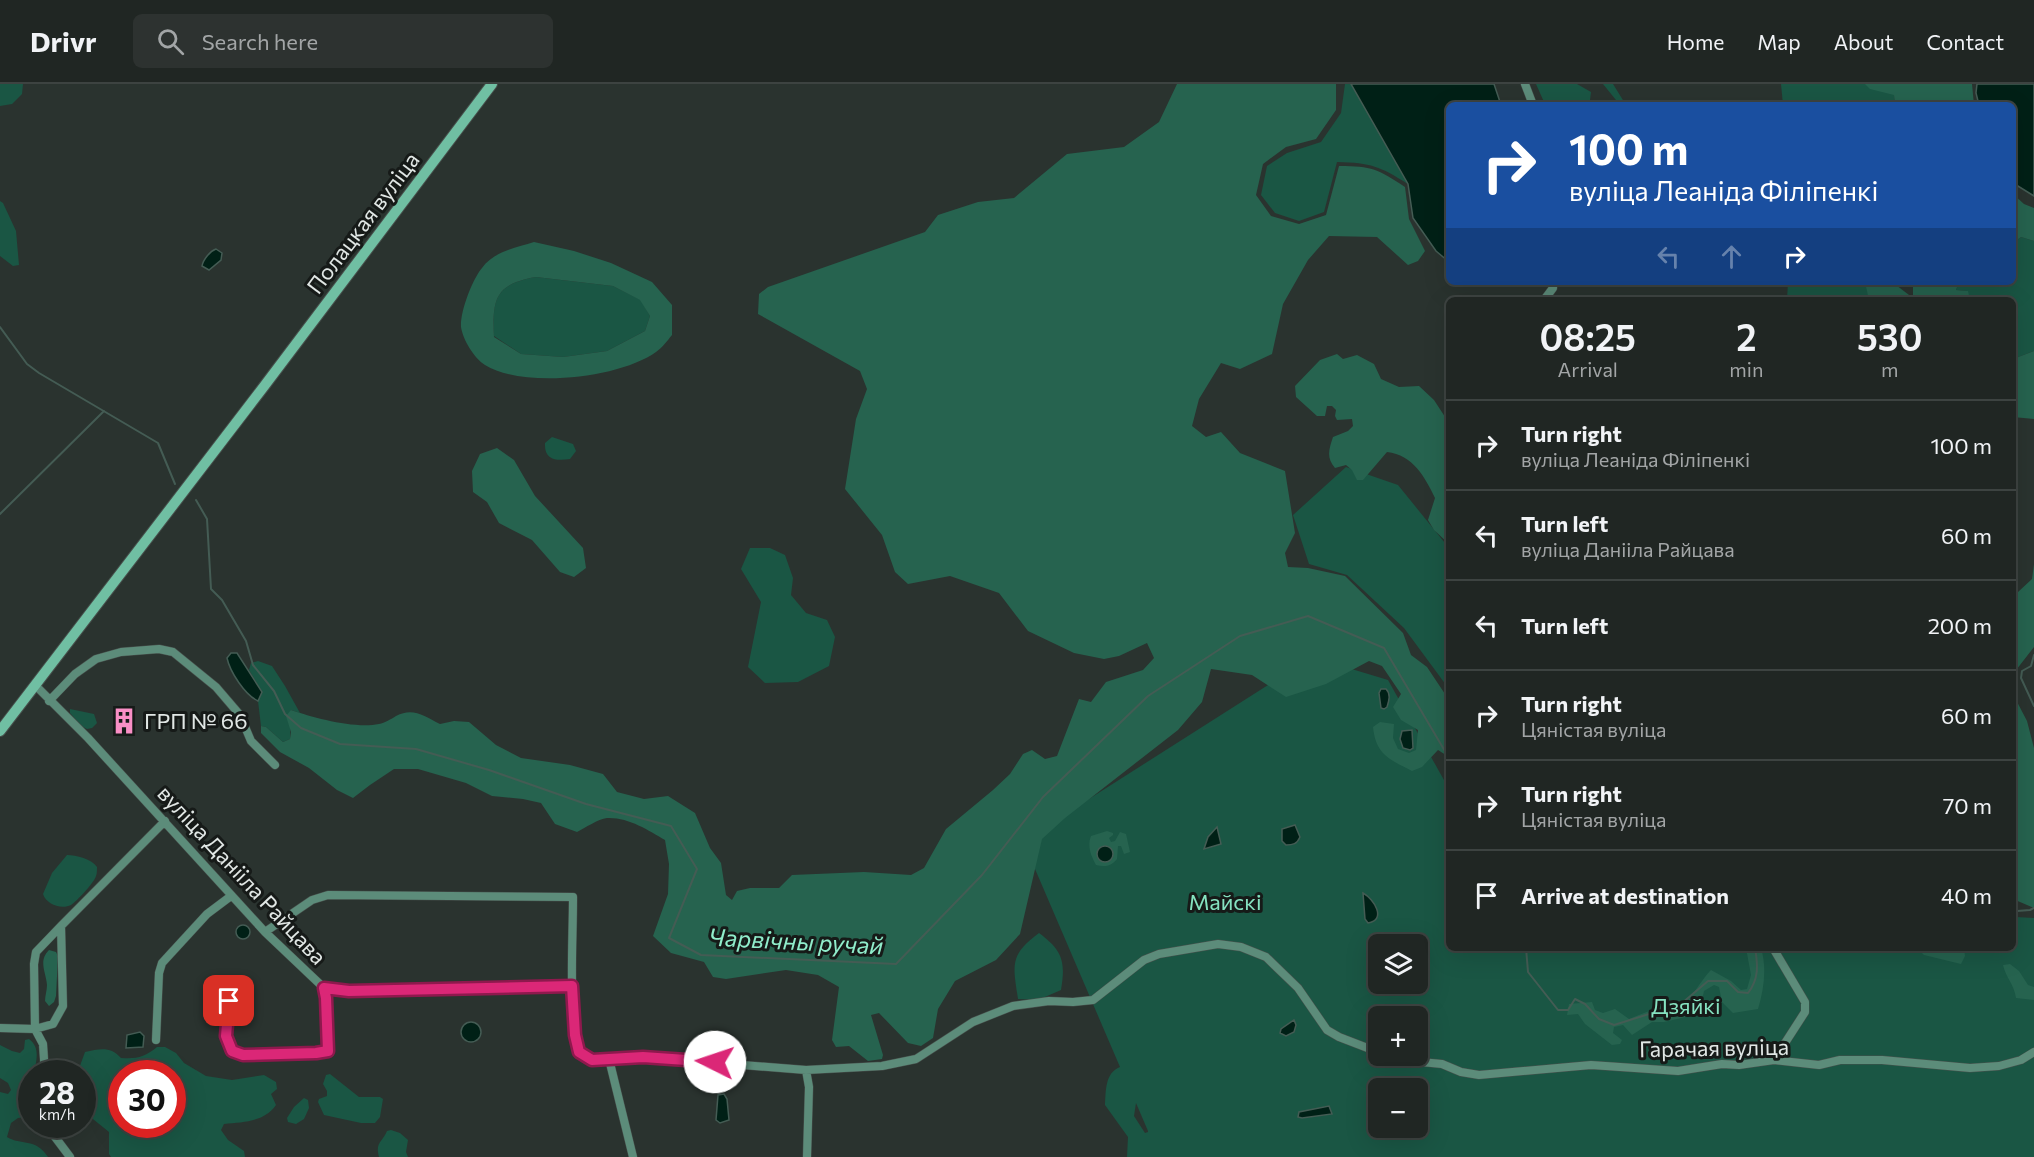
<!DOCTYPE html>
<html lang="en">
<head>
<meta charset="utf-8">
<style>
  :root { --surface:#202623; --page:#2d3230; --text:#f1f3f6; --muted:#a2a5a6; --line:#3d4341 }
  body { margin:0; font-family:Commissioner,sans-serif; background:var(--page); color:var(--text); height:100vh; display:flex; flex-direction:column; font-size:22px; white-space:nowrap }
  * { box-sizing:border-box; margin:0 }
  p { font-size:20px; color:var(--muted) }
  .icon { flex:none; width:33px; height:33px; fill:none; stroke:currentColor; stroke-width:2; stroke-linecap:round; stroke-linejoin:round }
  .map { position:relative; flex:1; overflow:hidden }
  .drawer { position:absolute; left:1446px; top:213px; width:570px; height:654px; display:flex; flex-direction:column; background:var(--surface); border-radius:9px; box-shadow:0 6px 24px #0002,0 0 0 2px var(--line) }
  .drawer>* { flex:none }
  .guide { position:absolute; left:1446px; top:18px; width:570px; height:183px; border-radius:9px; box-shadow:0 6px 24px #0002,0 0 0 2px var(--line); background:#1a4fa0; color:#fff; overflow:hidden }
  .tools { position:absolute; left:1368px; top:850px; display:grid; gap:12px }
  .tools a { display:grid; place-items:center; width:60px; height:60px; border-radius:9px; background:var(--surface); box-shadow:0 6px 24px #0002,0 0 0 2px var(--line); font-size:30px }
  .speed { position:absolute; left:18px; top:976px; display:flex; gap:12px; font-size:30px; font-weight:700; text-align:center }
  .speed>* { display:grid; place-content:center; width:78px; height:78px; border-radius:50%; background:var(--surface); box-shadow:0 6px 24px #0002,0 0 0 2px var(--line); line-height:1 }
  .speed small { font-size:15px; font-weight:400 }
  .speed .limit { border:9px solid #d22; background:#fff; color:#111 }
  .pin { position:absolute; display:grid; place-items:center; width:51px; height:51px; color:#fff; margin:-26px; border-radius:12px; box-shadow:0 3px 9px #0006 }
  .me { position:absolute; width:66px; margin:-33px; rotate:274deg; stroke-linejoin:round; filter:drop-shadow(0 0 4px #0008) }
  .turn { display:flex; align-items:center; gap:21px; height:126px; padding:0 24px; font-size:27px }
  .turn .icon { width:78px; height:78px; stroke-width:2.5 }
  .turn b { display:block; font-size:42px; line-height:51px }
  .lanes { display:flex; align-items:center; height:57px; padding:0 24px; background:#0003; justify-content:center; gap:30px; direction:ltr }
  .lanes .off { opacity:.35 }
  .eta { display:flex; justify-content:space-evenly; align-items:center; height:102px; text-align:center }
  .eta b { font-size:36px; font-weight:600; line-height:42px }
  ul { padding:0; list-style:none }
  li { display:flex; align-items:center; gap:18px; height:90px; padding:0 24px; border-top:2px solid var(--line) }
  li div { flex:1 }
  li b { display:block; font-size:22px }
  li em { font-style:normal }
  header { display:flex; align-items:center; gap:36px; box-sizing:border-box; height:84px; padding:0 30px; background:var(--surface); border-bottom:2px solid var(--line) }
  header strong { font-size:28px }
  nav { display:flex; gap:33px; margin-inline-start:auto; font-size:21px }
  .search { width:420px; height:54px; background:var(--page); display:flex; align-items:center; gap:15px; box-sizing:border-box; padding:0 21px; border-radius:9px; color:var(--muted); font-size:22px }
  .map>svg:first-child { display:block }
  .green { fill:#1a5644; fill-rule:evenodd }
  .forest { fill:#26634f; fill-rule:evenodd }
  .water { fill:#002016; stroke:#445c54; stroke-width:1.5 }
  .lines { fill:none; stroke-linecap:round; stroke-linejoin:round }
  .stream { stroke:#445c54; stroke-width:2 }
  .street-casing { stroke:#47504c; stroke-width:9 }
  .secondary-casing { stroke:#47504c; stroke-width:12 }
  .street { stroke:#5c8c7a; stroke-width:8 }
  .secondary { stroke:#70bfa3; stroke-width:10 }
  .route-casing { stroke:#8e194d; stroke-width:15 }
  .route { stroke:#db2777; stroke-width:10 }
  .labels { text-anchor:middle; stroke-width:6; stroke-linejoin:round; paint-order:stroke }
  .street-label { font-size:22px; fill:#e1e7e5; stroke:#161a18 }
  .poi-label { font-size:22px; fill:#e1e7e5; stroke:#161a18; text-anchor:start }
  .park-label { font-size:22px; fill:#85e2c0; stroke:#161a18 }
  .water-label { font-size:24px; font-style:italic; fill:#90edcb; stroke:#161a18 }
</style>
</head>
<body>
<header>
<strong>Drivr</strong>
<div class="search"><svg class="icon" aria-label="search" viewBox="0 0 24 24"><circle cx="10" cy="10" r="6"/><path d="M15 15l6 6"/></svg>Search here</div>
<nav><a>Home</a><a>Map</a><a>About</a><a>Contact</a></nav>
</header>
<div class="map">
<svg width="2034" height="1073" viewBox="0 0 2034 1073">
  <rect width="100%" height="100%" fill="#2a332f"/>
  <path class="green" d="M0,0H23L22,10L12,20L0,22Z
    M1345,0H1351L1408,100C1379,82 1372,79 1337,78L1324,128L1299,137L1275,129L1261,111L1267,82L1287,69L1321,58L1341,29Z
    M1536,0H1577L1591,8L1590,16L1601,21H1549L1544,18Z
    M1603,0H1613L1626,21H1620Z
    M1781,0H1893L1895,21H1783Z
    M0,117L3,119L16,147L19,181L13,182L0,172Z
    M2021,153L2034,157V267L2013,275V216H1970L1967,207L1956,206L1959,198H2013V173L2016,172L2017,156Z
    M536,193L613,202L641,216L650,232L645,247L607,267L563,273L521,270L494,252C492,214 496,200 536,193Z
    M1788,198H1876L1872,216H1787Z
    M552,353L573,360L576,367L570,375C556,377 544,376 545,359Z
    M1346,383L1398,401L1449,464V605L1404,544L1347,491L1309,480L1293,431Z
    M750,464H770L785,471L793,494L791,511L806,529L827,536L835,553L829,582L798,598L765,599L748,583L761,518L741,485Z
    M1312,573L1388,596L1449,705V864H2013V826L2016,833L2034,834V1073H1127L1128,1053L1105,1021C1106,1006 1105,989 1120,983L1023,757ZM1378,861H1418V900H1378ZM1378,933H1418V972H1378ZM1378,1005H1418V1044H1378ZM1136,1019L1148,1047V1048L1145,1049L1134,1032Z
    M258,577L272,582L285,602L300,629L291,626L290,655L283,658L266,643L261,642L258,617L262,608L249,586L251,579Z
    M70,625L94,630L97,639L92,644L87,645L81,642L70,629Z
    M67,771C76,771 92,775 97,783C97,785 97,790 96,792C94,799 76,818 71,821C61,826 46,820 43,810L52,789Z
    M1039,849C1062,866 1066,877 1061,906L1038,916L1018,915C1013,881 1009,871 1039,849Z
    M29,955C41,964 36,977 34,990H32L31,1025L26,1033L18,1034L11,1039L7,1053C21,1062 35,1053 48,1073H0V1008L8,1010L11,1006L8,999L0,994V961L12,967L20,969L24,965L25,956Z
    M157,963H165L176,969L184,979L206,992L232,996L264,991L276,998L277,1005L271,1010L276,1021C264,1038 244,1038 224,1040L221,1046L228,1056L244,1067L245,1073H111L109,1070V1048L83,1027L82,990H77L85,968C100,965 110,962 121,974C137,975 145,973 157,963ZM122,990H172V1041H122Z
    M330,990L359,1013H380L383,1015L380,1033L375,1039H361L324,1031L318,1018L319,1015L327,1012V1007L323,1000L326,991Z
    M304,1014L308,1016L309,1024L304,1035L296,1040L288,1038L287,1034L294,1023Z
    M391,1046L400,1049L408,1056L406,1068L408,1073H379C375,1058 382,1059 387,1047Z"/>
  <path class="forest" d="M1177,0H1336V26L1316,55L1286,63L1263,80L1256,111L1271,132L1299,140L1326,131L1339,82C1372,82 1378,85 1405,103L1409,135L1425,167L1418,177L1408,181L1377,153L1329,152L1308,176L1283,220L1272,270L1240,285L1221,279L1199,315L1192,342L1206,353L1221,348L1240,369L1285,387L1295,449L1285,469L1288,483L1308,484L1345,492L1403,549L1411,571L1427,583L1449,616V635L1445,640L1449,646V673L1438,666L1422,683L1412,687C1389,675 1376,671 1373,643L1380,638L1394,640L1393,654L1398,665L1409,669L1416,666L1418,646L1401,636L1393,623L1401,610L1382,582L1369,577L1326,600L1286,613L1252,591L1211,585L1202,618L1178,646L1065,734L1042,755L1020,850L996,876L955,897L938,925L933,954L921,962L908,959L879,929L871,931L883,971L882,975L868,977L849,962L836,963L832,956L839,903L818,891L786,886L726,895L713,893L704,878L671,869L653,852L668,810L669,780L665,756C648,746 628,733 607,734C598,735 585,744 577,748L555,740L541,719L523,715L492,712L466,699L418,685H394L370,701L353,714L337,706L309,684L280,668L261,649V642L266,643L283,658L290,655L291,648L286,632L291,626C314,634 355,645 379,640C385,639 391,635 396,632C413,623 424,632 440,640L454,637L469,638L496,661L521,674L570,681L603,690L617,708L644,715L668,712L695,729L710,764L721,779L726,811L732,816L737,807L750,804H779L792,791L864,788L911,791L924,784L946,745L993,706L1010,690L1023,670L1032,666L1045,675L1057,672L1079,615L1091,618L1106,598L1143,586L1154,574L1147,559L1119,572L1104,575L1074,569L1028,547L999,509L950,492L908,500L895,488L882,451L845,405L856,335L867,305L860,287L758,230L759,210L768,203L925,148L938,131L978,118L1014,114L1067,70L1124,63L1159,38Z
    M1865,0H1972L1974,21H1895L1894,11L1870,5Z
    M2013,110L2024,120L2034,124V157L2021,153L2017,156L2016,172L2013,173Z
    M534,158L574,167L611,179L652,198L672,221V251C667,257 662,264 656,268C620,294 524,305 485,281C474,274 463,256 461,243C460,228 472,196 482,184C494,167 516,164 534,158ZM536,193L613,202L640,216L650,232L645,247L607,267L563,273L521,270L494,253C492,214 496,200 536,193Z
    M1865,198H1892L1913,214V198H1959L1956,206L1968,207L1970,216H1869Z
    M2034,267V335L2013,333V275Z
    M1337,270L1343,275L1357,271L1374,280L1381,295L1399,303L1419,302L1434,316L1449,339V460L1434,446L1428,436L1435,414C1425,393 1413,371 1387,368L1363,396H1357L1352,386L1346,381L1335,384C1326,374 1329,365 1333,353L1348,347L1353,342L1352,335L1337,336L1335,332L1336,326L1332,322H1327L1325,332H1317L1296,313L1295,302L1320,276Z
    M497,364L514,376L535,412L583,464L586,484L574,493L560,488L532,456L499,439L487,418L473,408L472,387L480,370Z
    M2034,480V563L2013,590V506L2018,508L2032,495Z
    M2013,592L2014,612L2027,637L2034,664V824L2013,815Z
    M1107,747L1113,749V751L1109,754L1111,758L1115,757L1120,748L1126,750L1130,768L1124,770L1121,762H1118L1117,775C1111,783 1104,783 1096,781C1091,772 1087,762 1091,752Z
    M1746,864H1761C1767,884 1764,905 1758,925L1733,929L1722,918L1719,903L1714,901L1704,907L1699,930L1664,938H1652L1632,951L1623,941L1614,943L1613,949L1622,956L1620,960L1612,961L1585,940L1578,930L1567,931L1569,920L1592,918L1595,926L1603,929L1615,925L1629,935L1669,919L1679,924C1689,919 1701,896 1711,886L1731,897L1741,906L1747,905L1751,891Z
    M1917,864H1964L1965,872L1961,880L1924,871Z
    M49,866L56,868L58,872L56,912L54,918L49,922L45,917C45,912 47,906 47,901C46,888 38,877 49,866Z
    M2010,880L2019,887L2028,901L2034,903V916L2016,914C2014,900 2006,894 2003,881Z"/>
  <path class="water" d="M1351,0H1494L1501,21H1449V178L1436,167L1413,134L1408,100Z
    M1977,0H2034V112L2013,99V21H1979L1976,9Z
    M216,165L222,169L221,176L209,186L202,182C203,176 210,167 216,165Z
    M231,569H237L262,608L258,617C245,611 230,588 227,574Z
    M1381,605H1386C1391,610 1389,617 1387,623L1384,625L1381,624L1379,609Z
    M1412,646L1413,664L1410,666L1403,664L1400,655L1402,647Z
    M1295,741L1300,753C1297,760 1293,761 1286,761L1282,757V745Z
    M1217,743L1221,760L1204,765L1208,753Z
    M1097 770a8 8 0 1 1 16 0a8 8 0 1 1-16 0Z
    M1363,809C1374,815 1387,836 1368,839L1365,835Z
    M236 848a7 7 0 1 1 14 0a7 7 0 1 1-14 0Z
    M1294,936L1296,941L1294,948L1286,952L1280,949L1281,945Z
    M461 948a10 10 0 1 1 20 0a10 10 0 1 1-20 0Z
    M140,948L144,952L143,963L126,964L127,951Z
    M724,1010L727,1015L729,1036L720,1039L716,1036L718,1011Z
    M1329,1022L1332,1030L1302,1034L1298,1033L1299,1028Z"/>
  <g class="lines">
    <path class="stream" d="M0,243L27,280L39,289L158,359L175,400
      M196,416L207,435L211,505L222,516L246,557L253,581L274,607L285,630L301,644L340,660L416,665L489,686L586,720L671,742L697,785L669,854L701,871L896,880L982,791L1043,713L1148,612L1240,552L1308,532L1384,564L1449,674
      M0,430L104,327
      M2034,571L2031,582L2022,587L2021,594L2034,622
      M1449,748V762
      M2013,822L2017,827L2030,826L2034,824
      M1526,864L1528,888L1558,926H1568L1575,915L1585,920L1599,935L1614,941L1681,920L1708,897H1727L1738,908L1748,909C1759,895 1758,881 1755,864"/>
    <g class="street-casing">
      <path id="street" d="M1525,0L1533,21
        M1544,216L1553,204V198
        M36,602L88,654L265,848L324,904L349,907L572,902
        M49,617L75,590L96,575L121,568L159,565L173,568L216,603L240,631L251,657L275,681
        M265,848L312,816L328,811L573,813C573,864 568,918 579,968L592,976L643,973L806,986L882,982L916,975L973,938L1013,922L1049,917L1073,918L1093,916L1144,876L1159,870L1218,860L1241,863L1266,873L1298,904L1327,946L1339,953L1378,968
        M1773,864L1805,918V928L1774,976
        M230,900L226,952L232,967L243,971L328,967L326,914L324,904
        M0,944L35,945L53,940L63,922L61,842L165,737
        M156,956L159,889L162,879L207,830L231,812
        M1389,972L1400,976L1442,980L1461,988L1479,991L1591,981L1678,987L1722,980L1739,981L1774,976L1819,981L1840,976H1882L1970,984L1999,982L2021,976L2034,968
        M609,975L633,1073
        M806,986L809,1003L807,1073
        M45,990L43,960L35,945L34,880L36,868L61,842
        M51,1041L55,1053L70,1073"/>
    </g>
    <g class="secondary-casing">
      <path id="secondary" d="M0,647L265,301L492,0"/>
    </g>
    <use href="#street" class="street"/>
    <use href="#secondary" class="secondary"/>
  </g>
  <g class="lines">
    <g class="route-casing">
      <path id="route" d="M229,917L226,952L232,967L243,971L316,969L328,967L326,914L324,904L349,907L572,902L575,951L579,968L592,976L643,973L715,978"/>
    </g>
    <use href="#route" class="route"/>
  </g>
  <defs>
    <g id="building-bare" transform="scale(2.07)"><path d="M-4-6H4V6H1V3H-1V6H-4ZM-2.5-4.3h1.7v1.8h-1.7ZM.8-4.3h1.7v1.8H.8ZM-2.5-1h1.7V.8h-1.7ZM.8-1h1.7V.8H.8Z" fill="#fa8fc6" stroke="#161a18" stroke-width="2.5" paint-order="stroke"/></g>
  </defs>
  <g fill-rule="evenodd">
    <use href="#building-bare" x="124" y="637"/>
  </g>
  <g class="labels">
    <g class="street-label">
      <text transform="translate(363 139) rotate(-53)" y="8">Полацкая вуліца</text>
      <text transform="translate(242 791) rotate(47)" y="8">вуліца Данііла Райцава</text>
      <text transform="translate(1714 964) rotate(-1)" y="8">Гарачая вуліца</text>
    </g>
    <g class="poi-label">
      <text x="144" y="645">ГРП № 66</text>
    </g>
    <g class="park-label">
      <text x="1225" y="826">Майскі</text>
      <text x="1686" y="930">Дзяйкі</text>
    </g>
    <g class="water-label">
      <text transform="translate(796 858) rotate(3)" y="8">Чарвічны ручай</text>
    </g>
  </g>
</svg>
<div class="tools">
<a><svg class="icon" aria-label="layers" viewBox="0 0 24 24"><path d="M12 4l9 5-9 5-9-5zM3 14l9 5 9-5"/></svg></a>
<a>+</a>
<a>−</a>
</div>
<div class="speed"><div>28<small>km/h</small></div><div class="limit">30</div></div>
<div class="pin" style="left:229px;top:917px;background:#d93025"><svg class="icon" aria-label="arrive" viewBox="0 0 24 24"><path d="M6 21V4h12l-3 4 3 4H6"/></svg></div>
<svg class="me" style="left:715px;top:978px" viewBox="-20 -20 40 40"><circle r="19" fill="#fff"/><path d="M0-13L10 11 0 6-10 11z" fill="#db2777"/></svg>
<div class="guide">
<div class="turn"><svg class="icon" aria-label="right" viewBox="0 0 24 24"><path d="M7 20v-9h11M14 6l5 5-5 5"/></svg><div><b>100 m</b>вуліца Леаніда Філіпенкі</div></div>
<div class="lanes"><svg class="icon off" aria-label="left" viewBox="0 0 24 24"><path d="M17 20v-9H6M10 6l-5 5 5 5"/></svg><svg class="icon off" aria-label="ahead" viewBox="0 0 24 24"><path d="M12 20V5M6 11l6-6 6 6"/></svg><svg class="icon" aria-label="right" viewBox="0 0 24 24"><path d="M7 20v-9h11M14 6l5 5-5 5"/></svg></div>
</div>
<section class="drawer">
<div class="eta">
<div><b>08:25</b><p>Arrival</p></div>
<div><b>2</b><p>min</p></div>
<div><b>530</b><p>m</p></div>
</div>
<ul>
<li><svg class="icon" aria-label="right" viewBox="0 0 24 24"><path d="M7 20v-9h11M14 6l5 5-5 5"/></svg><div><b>Turn right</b><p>вуліца Леаніда Філіпенкі</p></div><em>100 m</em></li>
<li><svg class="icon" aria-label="left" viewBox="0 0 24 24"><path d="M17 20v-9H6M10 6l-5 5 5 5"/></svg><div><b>Turn left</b><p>вуліца Данііла Райцава</p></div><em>60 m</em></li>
<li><svg class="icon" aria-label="left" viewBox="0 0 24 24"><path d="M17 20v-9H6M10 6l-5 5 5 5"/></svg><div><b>Turn left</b></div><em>200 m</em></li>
<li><svg class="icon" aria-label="right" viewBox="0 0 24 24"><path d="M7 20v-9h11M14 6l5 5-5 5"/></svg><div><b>Turn right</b><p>Цяністая вуліца</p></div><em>60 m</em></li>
<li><svg class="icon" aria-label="right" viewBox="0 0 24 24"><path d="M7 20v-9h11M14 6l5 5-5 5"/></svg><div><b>Turn right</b><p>Цяністая вуліца</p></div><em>70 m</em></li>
<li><svg class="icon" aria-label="arrive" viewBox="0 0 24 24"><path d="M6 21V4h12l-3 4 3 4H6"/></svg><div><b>Arrive at destination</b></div><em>40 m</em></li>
</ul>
</section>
</div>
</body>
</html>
